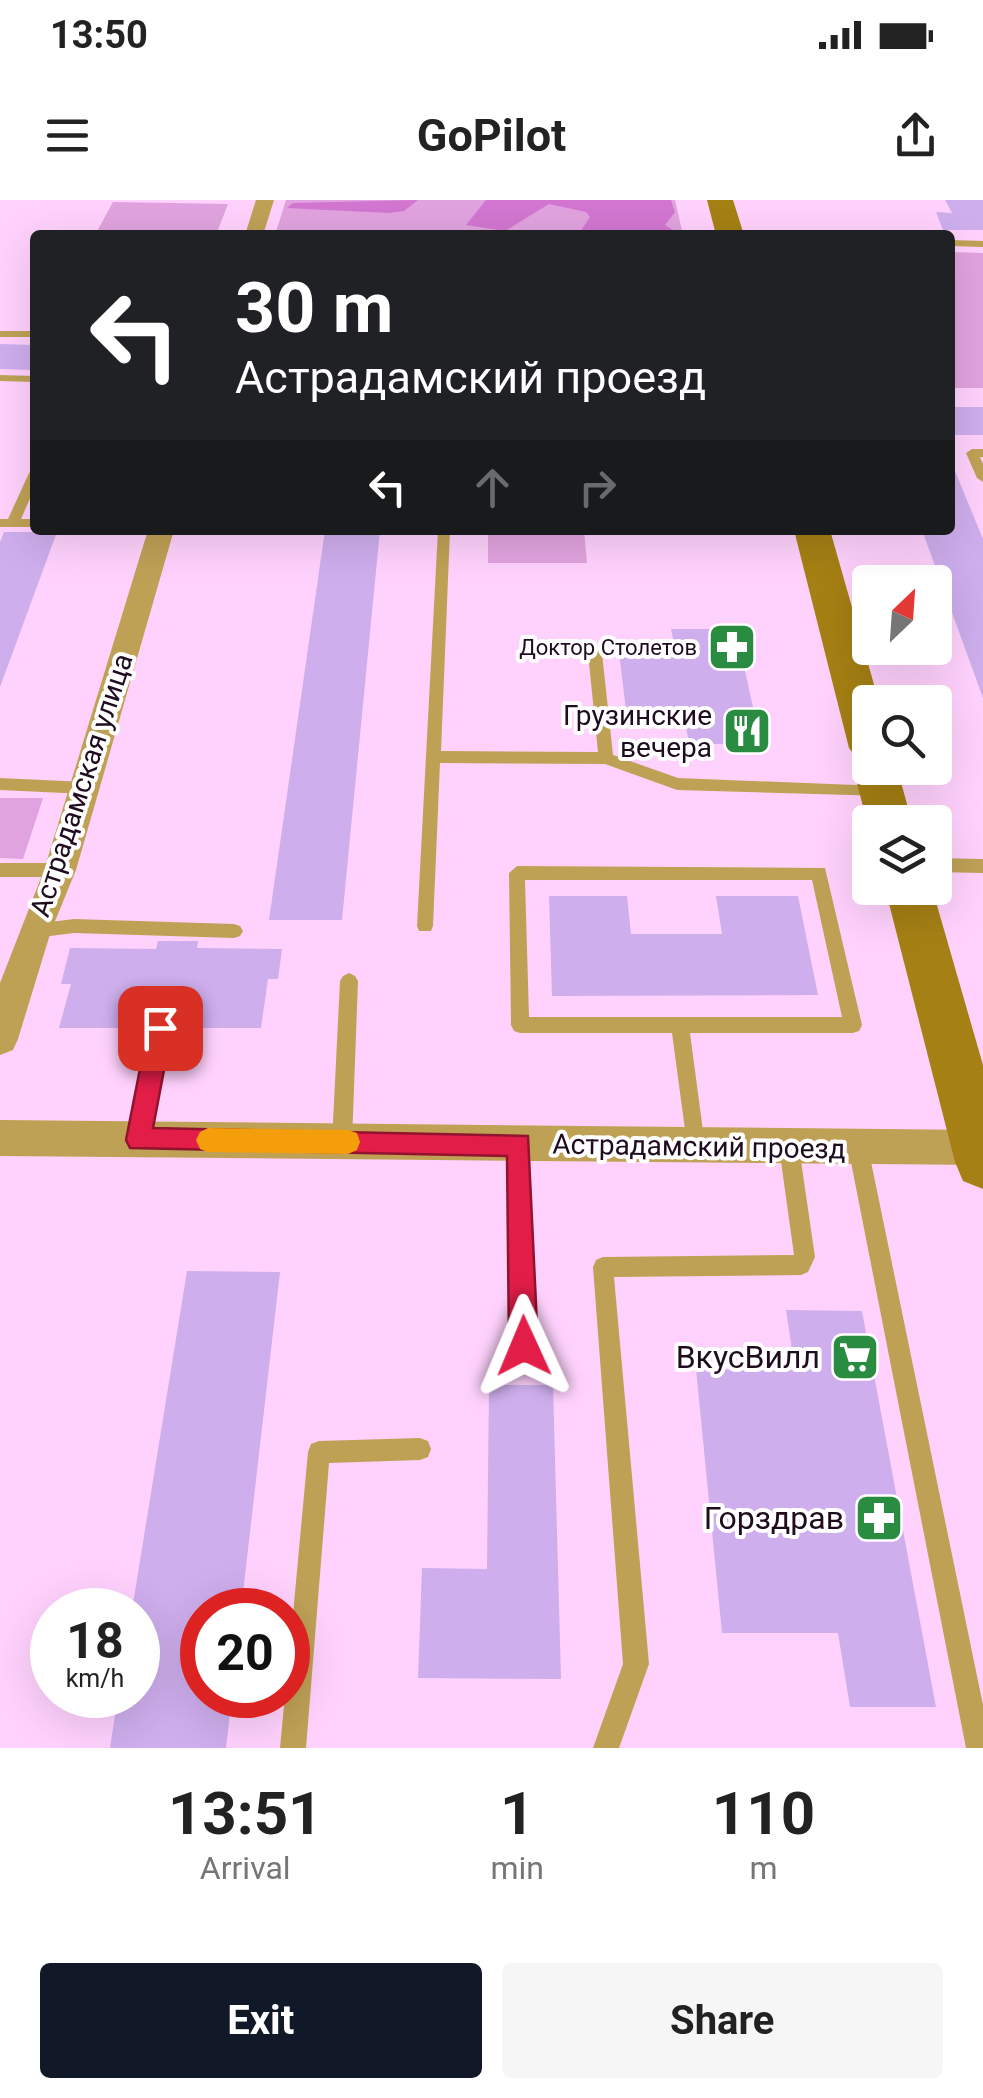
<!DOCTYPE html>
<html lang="en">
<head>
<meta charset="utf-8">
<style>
  :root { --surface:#fff; --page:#f6f6f6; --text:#222; --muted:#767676; --accent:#111827 }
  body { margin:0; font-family:Roboto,sans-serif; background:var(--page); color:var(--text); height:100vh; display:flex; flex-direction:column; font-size:38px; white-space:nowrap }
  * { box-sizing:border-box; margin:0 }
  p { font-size:32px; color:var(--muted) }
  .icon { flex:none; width:55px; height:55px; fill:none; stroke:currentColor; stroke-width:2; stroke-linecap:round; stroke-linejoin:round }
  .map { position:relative; height:1548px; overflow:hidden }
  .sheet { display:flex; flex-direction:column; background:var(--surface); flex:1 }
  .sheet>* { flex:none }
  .top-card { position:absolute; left:30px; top:30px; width:925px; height:305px; border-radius:10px; box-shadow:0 10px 40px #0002; background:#202124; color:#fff; overflow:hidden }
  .needle { width:65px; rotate:25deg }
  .controls { position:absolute; left:852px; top:365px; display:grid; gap:20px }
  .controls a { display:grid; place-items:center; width:100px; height:100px; border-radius:10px; background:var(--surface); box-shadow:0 10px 40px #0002; font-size:50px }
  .speed { position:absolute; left:30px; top:1388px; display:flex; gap:20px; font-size:50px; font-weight:700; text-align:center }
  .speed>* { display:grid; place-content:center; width:130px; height:130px; border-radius:50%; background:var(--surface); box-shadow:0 10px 40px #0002; line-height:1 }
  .speed small { font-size:25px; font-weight:400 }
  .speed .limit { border:15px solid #d22; background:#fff; color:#111 }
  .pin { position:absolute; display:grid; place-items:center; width:85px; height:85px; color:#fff; margin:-42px; border-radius:20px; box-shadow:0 5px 15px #0006 }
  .me { position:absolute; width:110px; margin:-55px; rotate:359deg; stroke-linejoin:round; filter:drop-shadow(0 0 8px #0008) }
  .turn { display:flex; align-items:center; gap:35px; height:210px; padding:0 40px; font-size:45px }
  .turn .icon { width:130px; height:130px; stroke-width:2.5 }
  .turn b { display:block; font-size:70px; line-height:85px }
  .lanes { display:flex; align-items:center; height:95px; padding:0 40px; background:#0003; justify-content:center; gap:50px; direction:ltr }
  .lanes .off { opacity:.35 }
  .eta { display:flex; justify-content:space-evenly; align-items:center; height:170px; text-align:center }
  .eta b { font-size:60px; font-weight:700; line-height:70px }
  .primary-button { display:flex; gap:20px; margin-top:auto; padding:20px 40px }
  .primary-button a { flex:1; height:115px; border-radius:10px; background:var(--accent); color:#fff; font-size:40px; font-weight:700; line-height:115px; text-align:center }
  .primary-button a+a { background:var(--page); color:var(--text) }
  .status { display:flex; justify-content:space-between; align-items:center; height:70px; padding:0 50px; background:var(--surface); direction:ltr }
  .status svg { height:28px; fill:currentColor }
  header { display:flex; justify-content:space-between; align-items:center; height:130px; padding:0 40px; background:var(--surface); font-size:45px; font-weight:700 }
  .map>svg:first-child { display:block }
  .green { fill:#e1a3df }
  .forest { fill:#d276d1 }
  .building { fill:#ceaeed }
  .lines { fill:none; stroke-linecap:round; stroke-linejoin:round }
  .service { fill:#bfa156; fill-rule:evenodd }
  .minor { fill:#bfa156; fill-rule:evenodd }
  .secondary { fill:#a58014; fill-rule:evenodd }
  .route { fill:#e11d48; stroke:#92132f; stroke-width:2.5 }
  .slow { fill:#f59e0b }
  .labels { text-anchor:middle; stroke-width:8; stroke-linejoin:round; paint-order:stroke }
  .far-poi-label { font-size:22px; fill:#1f0c1f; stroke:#fff; text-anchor:end }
  .poi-label { font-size:28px; fill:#1f0c1f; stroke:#fff; text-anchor:end }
  .street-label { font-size:28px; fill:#1f0c1f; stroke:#fff }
  .near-poi-label { font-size:32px; fill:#1f0c1f; stroke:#fff; text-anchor:end }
</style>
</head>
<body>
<div class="status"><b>13:50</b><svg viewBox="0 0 49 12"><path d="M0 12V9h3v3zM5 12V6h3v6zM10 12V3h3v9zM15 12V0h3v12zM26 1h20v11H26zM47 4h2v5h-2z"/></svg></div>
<header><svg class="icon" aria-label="menu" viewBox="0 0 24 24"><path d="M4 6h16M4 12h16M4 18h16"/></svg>GoPilot<svg class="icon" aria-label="share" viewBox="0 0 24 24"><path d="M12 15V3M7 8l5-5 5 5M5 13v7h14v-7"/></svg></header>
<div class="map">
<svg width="983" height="1548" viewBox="0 0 983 1548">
  <rect width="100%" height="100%" fill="#ffd2fd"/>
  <path class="green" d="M286,0H675L683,35H275Z
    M113,2L228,4L216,35H95Z
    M950,52L983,53V188H950Z
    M488,330H584L587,363H488Z
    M0,598H43L23,659L0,658Z"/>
  <path class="forest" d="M418,0L404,11L389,13L287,8L293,3Z
    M486,0H671L675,12L665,25L681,35H578L590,17L586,12L549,4L505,31L466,25Z"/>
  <path class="building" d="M945,0H983V30H943L936,12L952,13Z
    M0,144L35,145V170L0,169Z
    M950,207H983V235H950Z
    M950,259L983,339V498L922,330H950Z
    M325,330H380L342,720H269Z
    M4,332H57L0,487V342Z
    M671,429H736L761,544H689L686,526L628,527L618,444L674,443Z
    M549,696H627L631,734H722L716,696H798L818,795L552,796Z
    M158,741H198L197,748L282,749L278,779H268L261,828H59L71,784H61L70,748L156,749Z
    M187,1071L280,1072L241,1410H202V1495H232L226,1548H110L118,1495H138V1410H132Z
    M786,1110L862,1111L936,1507H850L838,1433H722L696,1169L795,1170Z
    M489,1185H553L561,1479L418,1478L422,1368L487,1369Z"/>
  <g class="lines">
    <path class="service" d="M950,40L983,41V47L950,46Z
      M0,131H35V137H0Z
      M0,175L35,176V182L0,181Z
      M972,249H983V257H980L983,264V282L977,278L966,253Z
      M35,269V287L21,319H35V327H0V319H8L29,273Z
      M438,330H450L441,551L598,552L588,453L595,448L602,453L613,555L678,578L881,586L889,592L886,596L677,590L605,564L440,563L433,726L431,731H419L417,726Z
      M0,578L85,582L93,588L85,594L0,590Z
      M935,658L983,659V673L935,672Z
      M0,663H60L68,670L60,677H0Z
      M517,666L825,668L862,825L859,831L853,833H690L705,946L702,952L695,955L688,952L672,833H520L514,831L511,825L509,673ZM525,680H812L842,817H529Z
      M74,719L234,724L240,726L243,731L240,736L234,738L74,733L34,738L28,736L25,731L28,726L34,724Z
      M349,773L355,776L358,781L352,942L349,948L342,951L335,948L332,942L340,781L343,776Z
      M160,820L166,822L169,828L149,940L146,946L139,949L132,946L129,940L151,828L154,822Z
      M519,935L526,938L529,944L535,1146L532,1154L524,1157L516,1154L513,1146L509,944L512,938Z
      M789,938L796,940L799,947L815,1057L808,1072L801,1075L614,1077L649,1464L619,1548H593L623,1464L593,1067L596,1060L603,1057L794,1055L779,947L782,940Z
      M858,938L865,940L868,947L983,1505V1548H966L848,947L851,940Z
      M420,1238L428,1241L431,1249L428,1257L420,1260L329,1263L306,1548H280L285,1495H288V1468L308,1252L311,1244L319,1241Z"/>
    <path class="minor" d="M256,0H274L263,35H245Z
      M148,330H174L76,670L51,731L18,839L13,850L0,855V783L44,670Z
      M0,920L979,930L983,931V965L0,956Z"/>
    <path class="secondary" d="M707,0H733L744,35H716Z
      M794,330H830L879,502H870V568H897L912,622H870V627L867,622L853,568L858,560L849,548Z
      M885,688H932L983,865V989L963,981L955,962Z"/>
  </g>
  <path class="route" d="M160,818L172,828L153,928L528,936L538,1146L533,1156L524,1160L514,1156L509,1146L507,956L130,948L126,940L148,828Z"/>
  <path class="slow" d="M208,928L348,930L357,933L360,942L357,950L348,954L208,952L200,949L196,940L200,932Z"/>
  <defs>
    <g id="pharmacy-square" transform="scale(2.5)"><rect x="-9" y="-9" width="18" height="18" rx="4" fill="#298c41" stroke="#fff"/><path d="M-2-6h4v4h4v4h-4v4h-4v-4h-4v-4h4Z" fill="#fff"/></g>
    <g id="restaurant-square" transform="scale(2.5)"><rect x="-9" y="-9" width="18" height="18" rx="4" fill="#298c41" stroke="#fff"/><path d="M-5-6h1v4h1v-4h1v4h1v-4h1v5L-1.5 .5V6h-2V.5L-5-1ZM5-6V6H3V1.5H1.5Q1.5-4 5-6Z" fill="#fff"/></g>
    <g id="supermarket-square" transform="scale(2.5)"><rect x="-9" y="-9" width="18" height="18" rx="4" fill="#298c41" stroke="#fff"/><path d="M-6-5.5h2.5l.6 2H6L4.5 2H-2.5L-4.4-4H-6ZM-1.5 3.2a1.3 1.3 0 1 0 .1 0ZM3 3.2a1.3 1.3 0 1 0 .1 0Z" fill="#fff"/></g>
  </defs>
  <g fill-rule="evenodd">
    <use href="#pharmacy-square" x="732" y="447"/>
    <use href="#restaurant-square" x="747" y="531"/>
    <use href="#supermarket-square" x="855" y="1157"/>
    <use href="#pharmacy-square" x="879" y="1318"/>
  </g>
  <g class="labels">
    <g class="far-poi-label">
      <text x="697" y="455">Доктор Столетов</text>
    </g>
    <g class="poi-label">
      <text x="712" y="525">Грузинские<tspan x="712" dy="32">вечера</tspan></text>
    </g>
    <g class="street-label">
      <text transform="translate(81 585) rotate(-72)" y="10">Астрадамская улица</text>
      <text transform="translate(699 946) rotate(1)" y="10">Астрадамский проезд</text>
    </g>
    <g class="near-poi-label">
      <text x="820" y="1168">ВкусВилл</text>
      <text x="844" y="1329">Горздрав</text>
    </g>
  </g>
</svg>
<div class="controls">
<a><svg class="needle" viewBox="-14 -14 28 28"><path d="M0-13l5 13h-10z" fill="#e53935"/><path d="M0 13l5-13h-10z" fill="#767676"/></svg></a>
<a><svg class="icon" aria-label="search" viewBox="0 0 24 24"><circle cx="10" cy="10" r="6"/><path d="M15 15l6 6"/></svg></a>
<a><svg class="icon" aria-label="layers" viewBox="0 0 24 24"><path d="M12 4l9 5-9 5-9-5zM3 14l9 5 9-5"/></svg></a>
</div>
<div class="speed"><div>18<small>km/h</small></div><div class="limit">20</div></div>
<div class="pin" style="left:160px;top:828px;background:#d93025"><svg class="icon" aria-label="arrive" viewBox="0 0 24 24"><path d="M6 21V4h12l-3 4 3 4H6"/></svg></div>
<svg class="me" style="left:524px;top:1146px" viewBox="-20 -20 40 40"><path d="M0-17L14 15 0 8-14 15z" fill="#e11d48" stroke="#fff" stroke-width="4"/></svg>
<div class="top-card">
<div class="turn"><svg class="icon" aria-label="left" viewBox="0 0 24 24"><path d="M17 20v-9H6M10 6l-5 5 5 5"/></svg><div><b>30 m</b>Астрадамский проезд</div></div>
<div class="lanes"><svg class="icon" aria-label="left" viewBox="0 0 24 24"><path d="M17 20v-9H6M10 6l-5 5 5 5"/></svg><svg class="icon off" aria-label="ahead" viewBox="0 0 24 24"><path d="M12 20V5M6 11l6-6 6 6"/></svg><svg class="icon off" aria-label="right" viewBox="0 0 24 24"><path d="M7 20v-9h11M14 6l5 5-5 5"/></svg></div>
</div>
</div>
<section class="sheet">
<div class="eta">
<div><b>13:51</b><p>Arrival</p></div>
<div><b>1</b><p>min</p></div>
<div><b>110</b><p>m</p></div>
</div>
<div class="primary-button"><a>Exit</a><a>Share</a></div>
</section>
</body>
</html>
